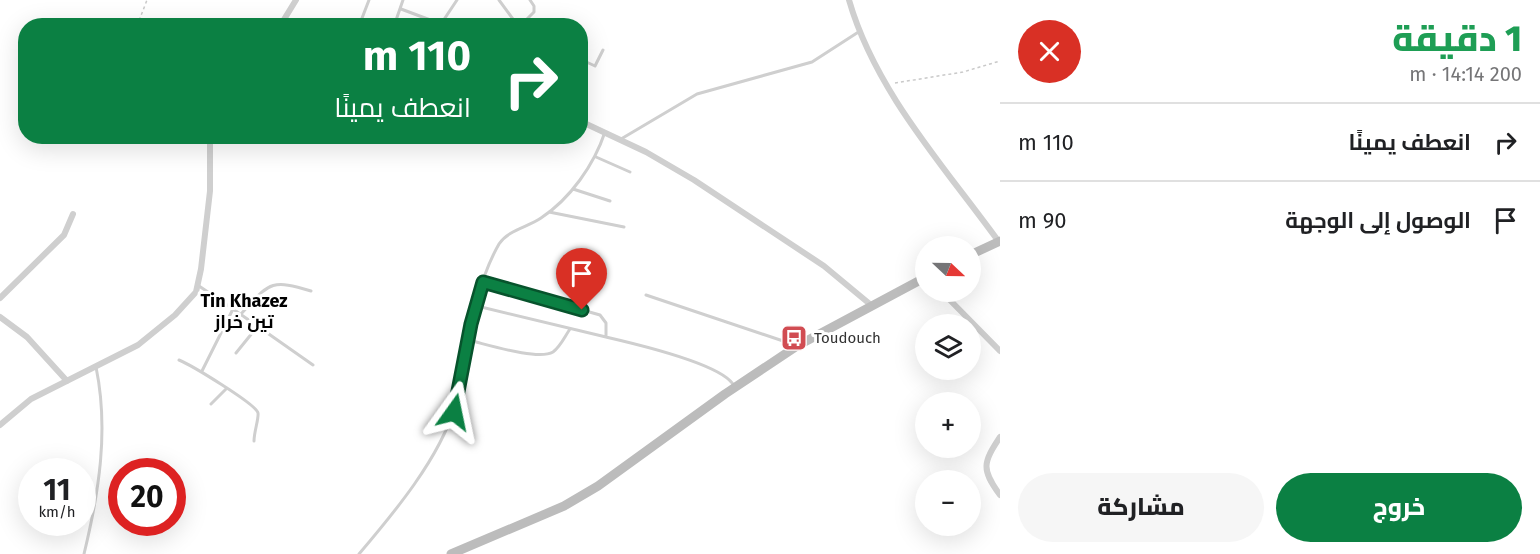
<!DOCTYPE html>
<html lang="ar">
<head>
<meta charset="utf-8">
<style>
  :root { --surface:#fff; --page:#f6f6f6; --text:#202124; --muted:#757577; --line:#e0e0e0; --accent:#0b8043 }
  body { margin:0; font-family:"Fira Sans",Cairo,sans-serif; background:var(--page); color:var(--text); direction:rtl; height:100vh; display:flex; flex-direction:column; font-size:22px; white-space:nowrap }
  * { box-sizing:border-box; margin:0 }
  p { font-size:20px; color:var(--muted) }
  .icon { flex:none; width:33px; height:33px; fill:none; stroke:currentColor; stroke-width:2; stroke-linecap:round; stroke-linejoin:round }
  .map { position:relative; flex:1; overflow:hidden; direction:ltr }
  .side { display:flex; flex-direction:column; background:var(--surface); width:540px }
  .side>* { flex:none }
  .hud { position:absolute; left:18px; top:18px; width:570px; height:126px; border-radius:24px; box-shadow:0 6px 24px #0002; direction:rtl; background:#0b8043; color:#fff; overflow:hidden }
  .needle { width:39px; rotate:112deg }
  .buttons { position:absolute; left:915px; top:236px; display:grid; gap:12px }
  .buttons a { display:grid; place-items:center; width:66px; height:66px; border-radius:50%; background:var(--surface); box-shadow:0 6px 24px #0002; font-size:30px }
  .speed { position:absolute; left:18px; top:458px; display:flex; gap:12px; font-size:30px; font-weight:700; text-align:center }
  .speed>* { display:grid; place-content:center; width:78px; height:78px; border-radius:50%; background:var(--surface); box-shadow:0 6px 24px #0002; line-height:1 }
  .speed small { font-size:15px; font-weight:400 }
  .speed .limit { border:9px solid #d22; background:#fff; color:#111 }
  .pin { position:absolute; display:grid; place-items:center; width:51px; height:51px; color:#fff; margin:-62px -26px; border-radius:50% 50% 50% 0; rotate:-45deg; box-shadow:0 0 6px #0007 }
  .pin .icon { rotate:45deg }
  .me { position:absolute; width:66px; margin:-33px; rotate:12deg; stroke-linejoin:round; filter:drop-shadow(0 0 4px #0008) }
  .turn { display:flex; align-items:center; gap:21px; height:126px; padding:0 18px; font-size:27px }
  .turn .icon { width:78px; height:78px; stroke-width:2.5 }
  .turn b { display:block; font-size:42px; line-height:51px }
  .round { display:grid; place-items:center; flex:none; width:63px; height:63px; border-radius:32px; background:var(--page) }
  .summary { display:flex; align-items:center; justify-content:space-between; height:102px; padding:0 18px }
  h1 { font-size:36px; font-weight:800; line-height:45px; color:#1e9e55 }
  .button { display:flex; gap:12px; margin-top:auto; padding:12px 18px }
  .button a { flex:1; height:69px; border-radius:36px; background:var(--accent); color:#fff; font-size:24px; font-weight:800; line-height:69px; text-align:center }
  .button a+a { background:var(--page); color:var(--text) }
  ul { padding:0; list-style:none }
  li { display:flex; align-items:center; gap:18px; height:78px; padding:0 18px; border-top:2px solid var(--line) }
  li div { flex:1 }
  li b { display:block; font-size:22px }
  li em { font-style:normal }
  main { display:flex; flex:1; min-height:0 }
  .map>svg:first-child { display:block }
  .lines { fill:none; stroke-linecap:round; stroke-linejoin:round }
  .path { stroke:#c9c9c9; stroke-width:1.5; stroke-dasharray:3 3; stroke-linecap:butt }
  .service { stroke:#cfcfcf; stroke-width:3 }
  .minor { stroke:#cfcfcf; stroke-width:6 }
  .secondary { stroke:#bcbcbc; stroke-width:9 }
  .route-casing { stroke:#07532c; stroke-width:15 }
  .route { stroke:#0b8043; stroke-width:10 }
  .labels { text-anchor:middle; stroke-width:6; stroke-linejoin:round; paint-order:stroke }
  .poi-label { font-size:15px; fill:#323232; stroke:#fff; text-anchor:start }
  .quarter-label { font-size:18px; font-weight:bold; fill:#000; stroke:#fff }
</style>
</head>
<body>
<main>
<section class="side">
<div class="summary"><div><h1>1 دقيقة</h1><p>200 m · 14:14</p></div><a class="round" style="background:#d93025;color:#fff"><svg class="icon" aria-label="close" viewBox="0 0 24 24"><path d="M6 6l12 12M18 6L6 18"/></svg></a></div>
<ul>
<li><svg class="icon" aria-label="right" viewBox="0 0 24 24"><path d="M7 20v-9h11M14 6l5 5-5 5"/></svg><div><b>انعطف يمينًا</b></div><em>110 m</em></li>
<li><svg class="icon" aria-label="arrive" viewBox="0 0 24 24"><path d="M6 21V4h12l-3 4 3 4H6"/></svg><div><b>الوصول إلى الوجهة</b></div><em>90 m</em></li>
</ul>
<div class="button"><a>خروج</a><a>مشاركة</a></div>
</section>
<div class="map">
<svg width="1000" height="554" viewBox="0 0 1000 554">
  <rect width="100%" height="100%" fill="#fff"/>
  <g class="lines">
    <path class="path" d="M137,26L147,0
      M895,83L963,72L1000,61"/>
    <path class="service" d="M499,0L518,26
      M401,9L441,24L457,0
      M359,26L369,0
      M394,26L403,0
      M520,26L534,12V6L530,0
      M580,59L595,66L603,50
      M621,139L697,94L812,62L860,31
      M596,157L630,172
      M573,189L610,201
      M549,212L624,227
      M199,286L233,309L202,371
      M646,295L795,345
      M477,306L606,337V323L600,315L484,282
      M233,309L313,365
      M241,314C269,284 269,278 311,291
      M606,337C632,343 724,364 734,386
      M468,340C486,344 538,361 553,352C561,346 565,336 570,329
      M236,353L257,327
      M179,360C191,365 256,404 258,413C259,418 254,432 254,441
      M211,404L226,389
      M84,554C99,492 109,430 96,367
      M359,554C393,514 440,458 455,406C460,391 461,373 464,357C471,321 480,277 499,244C508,230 528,227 541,218C570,199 594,165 605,132"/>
    <path class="minor" d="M849,0C875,91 944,166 999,242
      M280,26L296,0
      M580,121L646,152L694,180L824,266L871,305
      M941,291L1000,351
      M0,298L64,235L73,214
      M0,317L27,337L67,381
      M0,425L31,399L138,345L175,315L196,292L201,269L210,191V136
      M1000,437C983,463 981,469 1000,495"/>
    <path class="secondary" d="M970,255L1000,241
      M451,554L564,506L598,486L725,394L797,346L926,277"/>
  </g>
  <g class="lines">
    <g class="route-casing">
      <path id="route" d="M454,412L471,324L483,282L582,310"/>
    </g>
    <use href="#route" class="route"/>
  </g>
  <defs>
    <g id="bus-square" transform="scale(1.35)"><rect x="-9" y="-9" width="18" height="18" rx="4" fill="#d14c52" stroke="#fff"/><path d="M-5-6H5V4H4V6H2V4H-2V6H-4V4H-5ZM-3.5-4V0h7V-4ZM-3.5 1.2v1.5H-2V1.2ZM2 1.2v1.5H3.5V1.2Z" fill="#fff"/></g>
  </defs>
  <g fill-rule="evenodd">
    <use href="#bus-square" x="794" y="338"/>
  </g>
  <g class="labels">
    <g class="poi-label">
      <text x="814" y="343">Toudouch</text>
    </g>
    <g class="quarter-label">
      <text x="244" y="307">Tin Khazez<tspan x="244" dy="21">تين خراز</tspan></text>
    </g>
  </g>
</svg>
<div class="buttons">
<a><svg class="needle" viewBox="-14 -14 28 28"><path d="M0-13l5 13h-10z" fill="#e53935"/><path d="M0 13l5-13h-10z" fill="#757577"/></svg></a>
<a><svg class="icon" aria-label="layers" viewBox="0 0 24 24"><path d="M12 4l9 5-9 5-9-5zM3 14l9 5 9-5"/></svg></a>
<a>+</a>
<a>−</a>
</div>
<div class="speed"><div>11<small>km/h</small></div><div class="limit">20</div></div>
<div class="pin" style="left:582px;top:310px;background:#d93025"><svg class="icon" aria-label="arrive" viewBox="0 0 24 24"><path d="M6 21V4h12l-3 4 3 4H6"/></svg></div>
<svg class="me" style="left:454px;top:412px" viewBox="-20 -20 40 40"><path d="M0-17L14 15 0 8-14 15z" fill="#0b8043" stroke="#fff" stroke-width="4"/></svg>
<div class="hud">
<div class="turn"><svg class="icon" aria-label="right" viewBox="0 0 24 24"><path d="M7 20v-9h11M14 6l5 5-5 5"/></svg><div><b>110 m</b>انعطف يمينًا</div></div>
</div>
</div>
</main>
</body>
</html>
